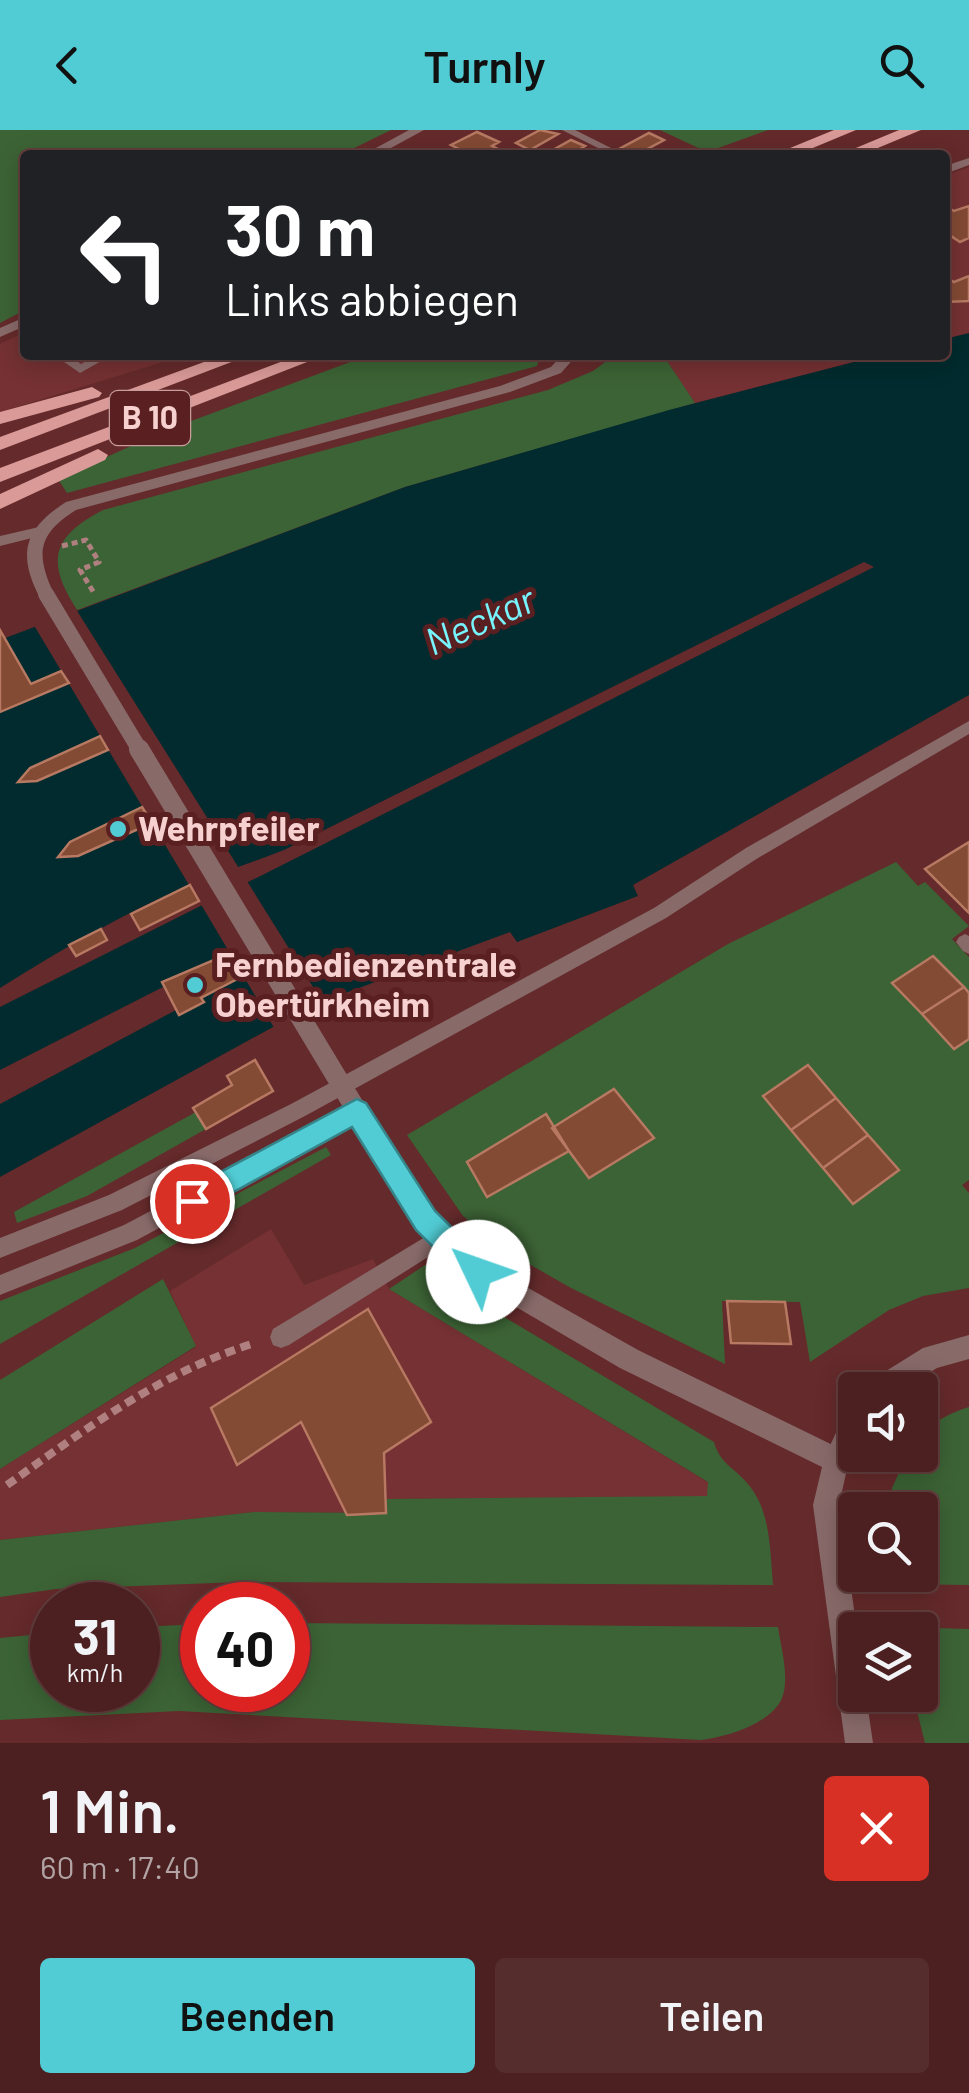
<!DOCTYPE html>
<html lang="de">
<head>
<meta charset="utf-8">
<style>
  :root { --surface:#4c2020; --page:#562d2d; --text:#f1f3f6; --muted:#b2a3a5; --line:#633e3e; --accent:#51ccd4 }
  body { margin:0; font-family:Barlow,sans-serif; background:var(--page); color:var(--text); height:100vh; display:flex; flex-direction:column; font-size:38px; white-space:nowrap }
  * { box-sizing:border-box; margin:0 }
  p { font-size:32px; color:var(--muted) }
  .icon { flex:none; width:55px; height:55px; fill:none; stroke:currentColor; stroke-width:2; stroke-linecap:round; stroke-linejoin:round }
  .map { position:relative; height:1613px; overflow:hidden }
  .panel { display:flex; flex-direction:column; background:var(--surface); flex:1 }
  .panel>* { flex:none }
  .hud { position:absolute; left:20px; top:20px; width:930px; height:210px; border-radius:10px; box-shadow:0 5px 25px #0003,0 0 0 2px var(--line); background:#202124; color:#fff; overflow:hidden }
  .tools { position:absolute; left:838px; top:1242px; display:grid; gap:20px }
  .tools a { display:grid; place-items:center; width:100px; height:100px; border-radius:10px; background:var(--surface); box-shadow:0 5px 25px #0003,0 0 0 2px var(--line); font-size:50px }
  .speed { position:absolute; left:30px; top:1452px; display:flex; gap:20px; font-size:50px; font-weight:700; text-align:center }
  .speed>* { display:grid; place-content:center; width:130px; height:130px; border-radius:50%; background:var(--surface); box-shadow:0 5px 25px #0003,0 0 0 2px var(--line); line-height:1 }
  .speed small { font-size:25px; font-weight:400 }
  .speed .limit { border:15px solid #d22; background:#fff; color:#111 }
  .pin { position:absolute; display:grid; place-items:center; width:85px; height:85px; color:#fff; margin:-42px; border:5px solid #fff; border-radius:50%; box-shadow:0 2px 10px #0007 }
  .me { position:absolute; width:110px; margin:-55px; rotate:312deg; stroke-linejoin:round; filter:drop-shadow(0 0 8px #0008) }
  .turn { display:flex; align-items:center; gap:35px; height:210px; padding:0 40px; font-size:45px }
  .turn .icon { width:130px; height:130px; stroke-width:2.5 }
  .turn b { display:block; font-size:70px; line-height:85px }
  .round { display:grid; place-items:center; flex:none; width:105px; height:105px; border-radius:10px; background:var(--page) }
  .overview { display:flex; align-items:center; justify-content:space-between; height:170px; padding:0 40px }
  h1 { font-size:60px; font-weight:600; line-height:75px }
  .primary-button { display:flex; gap:20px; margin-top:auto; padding:20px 40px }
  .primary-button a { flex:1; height:115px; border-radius:10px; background:var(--accent); color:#111; font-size:40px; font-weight:600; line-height:115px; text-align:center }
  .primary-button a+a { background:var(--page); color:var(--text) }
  header { display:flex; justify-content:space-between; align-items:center; height:130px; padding:0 40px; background:var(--accent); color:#111; font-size:45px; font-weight:600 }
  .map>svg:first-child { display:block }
  .built { fill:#753133 }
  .green { fill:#3c6335 }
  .water { fill:#012b2e }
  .pier { fill:#652a2b }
  .building { fill:#834a34; stroke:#b77962; stroke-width:2.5 }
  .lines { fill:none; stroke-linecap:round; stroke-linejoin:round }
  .path-far2 { stroke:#b08080; stroke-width:4; stroke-dasharray:5 4; stroke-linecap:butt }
  .path-far1 { stroke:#b08080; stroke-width:5; stroke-dasharray:6 4; stroke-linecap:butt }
  .path { stroke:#b08080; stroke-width:8; stroke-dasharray:10 6; stroke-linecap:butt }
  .service { fill:#886a69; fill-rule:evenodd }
  .minor { fill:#886a69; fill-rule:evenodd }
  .tertiary { fill:#886a69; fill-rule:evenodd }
  .trunk { fill:#da9a98; fill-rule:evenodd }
  .tertiary-bridge-far1 { stroke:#886a69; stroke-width:16 }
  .tertiary-bridge { stroke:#886a69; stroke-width:20 }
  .route { fill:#51ccd4; stroke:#35858a; stroke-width:2.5 }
  .poi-dot { fill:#51ccd4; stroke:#591f21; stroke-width:4 }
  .labels { text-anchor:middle; stroke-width:10; stroke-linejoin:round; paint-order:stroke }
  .shield { fill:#591f21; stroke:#c89c9b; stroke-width:2.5 }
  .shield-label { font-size:32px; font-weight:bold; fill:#f7d1cf }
  .poi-label { font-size:35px; font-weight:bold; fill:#f7d1cf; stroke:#591f21; text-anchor:start }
  .water-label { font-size:38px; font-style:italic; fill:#76f3fc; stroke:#591f21 }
</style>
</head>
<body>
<header><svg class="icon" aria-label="back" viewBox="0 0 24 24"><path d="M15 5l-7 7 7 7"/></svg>Turnly<svg class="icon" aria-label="search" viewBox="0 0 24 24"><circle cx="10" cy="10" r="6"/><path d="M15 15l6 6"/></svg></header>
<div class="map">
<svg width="969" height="1613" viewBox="0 0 969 1613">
  <rect width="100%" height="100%" fill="#652a2b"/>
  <path class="built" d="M969,37V203L945,209V46Z
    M25,202V225H186L0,282V214Z
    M663,225H881L695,273Z
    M271,1099L304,1155L373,1129L389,1159L709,1353L707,1367L387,1369L386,1383L254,1382L0,1410V1339L196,1217L170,1161Z"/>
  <path class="green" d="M0,0H391L340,25H25V180L0,193Z
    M660,0H768L707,22Z
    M369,225H540L537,236L67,363L58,349L164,301Z
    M615,225H663L695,273L405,357L77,480C46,432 51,407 103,380L548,260L593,241Z
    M896,732L918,756L925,752L969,796L952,809L969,827V1050L962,1055L969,1063V1158L923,1166L889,1180L810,1232L800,1172L722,1171L725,1234L571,1158L501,1118L463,1086L407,1005L728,814Z
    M196,982L206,999L87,1066L17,1093L14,1082Z
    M326,1017L331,1025L0,1214V1171L135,1118Z
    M425,1135L469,1166L714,1312C720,1334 734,1337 748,1354C771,1381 770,1421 773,1455L241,1452L56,1459L0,1467V1410L254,1382L386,1383V1369L707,1366L708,1352L389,1159Z
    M163,1149L196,1216L0,1339V1250Z
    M969,1277V1455L894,1454L893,1445H920V1380H888L892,1358L907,1325H920V1306C934,1291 950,1283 969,1277Z
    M288,1493L778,1497C781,1518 790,1548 782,1568C771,1594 726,1607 701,1610L179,1581L0,1590V1508L52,1503V1560H138V1497L202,1494V1560H288Z
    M901,1497L969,1499V1613H925L913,1565H920V1500Z"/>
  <path class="water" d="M969,203V565L633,755L638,766L517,812L510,802L313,875L0,1047V974L176,880L163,857L0,940V877L874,437L864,432L284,720C253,732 221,743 190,755C123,783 61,820 0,858V510L405,357L669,280L881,225H945V209Z"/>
  <path class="pier" d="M74,476L242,743L192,760L32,492Z
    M245,748L325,876L276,901L199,771Z"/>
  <path class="building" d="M540,0L558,4L530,20L516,13Z
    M477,2L499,12L492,16L510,25H471L451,15Z
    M649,3L664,10L636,25L621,18Z
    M571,10L585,16L570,25H544Z
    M945,76L954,81L969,76V108L960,112L945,102Z
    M969,146V171L945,172V147L954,152Z
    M0,500L31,554L61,541L69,553L0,582Z
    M100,606L108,620L37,651L18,652L30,638Z
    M142,677L152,693L78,726L58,727L70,712Z
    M969,712V783L925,739Z
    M190,755L199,771L140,800L131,784Z
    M101,799L107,810L76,826L69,815Z
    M230,823L243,846L201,868L204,872L179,885L162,852Z
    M933,826L964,857L922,884L892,853Z
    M964,857L969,863V909L954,919L922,884Z
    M255,930L273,961L206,999L193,978L232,955L227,946Z
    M808,935L836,968L791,1000L763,966Z
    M614,959L654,1008L589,1048L552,998Z
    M836,968L868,1005L823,1038L791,1000Z
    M546,984L569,1021L487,1067L467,1032Z
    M868,1005L899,1040L853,1074L823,1038Z
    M727,1171L785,1172L791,1214L731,1213Z
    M368,1179L431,1292L384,1323L386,1383L347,1385L301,1292L237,1335L211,1278Z"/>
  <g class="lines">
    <path class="path-far2" d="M593,228L607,229L609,225"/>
    <path class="path-far1" d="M62,416L86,410L99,432L80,440L94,463"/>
    <path class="path" d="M7,1355C86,1299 161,1242 255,1213"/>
    <path class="service" d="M562,0H575L625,25H612Z
      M54,225H68L81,234L97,225H112L80,243Z
      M39,397L46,402L44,405L0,416V406Z
      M969,591V604L758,728L666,788L305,986L122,1080L0,1128V1108L109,1065L291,974L654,778L746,718Z
      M965,804L969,806V824L963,821L956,812L959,807Z
      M357,972L364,975L367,981L364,987L137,1110L0,1165V1145L124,1095Z
      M440,1098L447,1101L450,1108L447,1115L289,1215L281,1218L273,1215L270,1207L273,1199Z"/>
    <path class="minor" d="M409,0H424L378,25H363Z
      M969,28V35L945,44V36Z
      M969,1205V1229L937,1238L902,1260H867L870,1251L923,1218Z
      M855,1278V1318L845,1339L836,1343L827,1339L823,1330L846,1282Z"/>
    <path class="tertiary" d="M25,187V196L0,207V198Z
      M562,225H577L561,243L510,262L76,380C38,404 35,423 54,464L52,468H40C17,424 24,399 66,372L500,256L551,237Z
      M357,971L365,974L433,1082L486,1134L638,1220L845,1321L849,1330L839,1375L857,1500L855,1565H866L873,1613H845L813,1375L822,1337L620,1238L470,1150L417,1098L349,988L346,981L349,974Z"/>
    <path class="trunk" d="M834,0H856L796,25H773Z
      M899,0H921L861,25H839Z
      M223,225H250L0,320V307Z
      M299,225H325L0,352V338Z
      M92,257L102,263L99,267L0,294V282Z
      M98,319L108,325L105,330L0,379V364Z"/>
    <path class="tertiary-bridge-far1" d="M46,464L141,622"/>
    <path class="tertiary-bridge" d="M139,619L357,981"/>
  </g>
  <path class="route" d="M357,969L366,973L435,1081L488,1133L492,1142L488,1152L478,1156L469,1152L416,1100L352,997L201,1080L192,1084L183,1080L179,1071L183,1062Z"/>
  <g class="poi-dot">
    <circle cx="118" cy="699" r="10"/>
    <circle cx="195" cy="855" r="10"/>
  </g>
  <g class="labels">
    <rect class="shield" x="110" y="261" width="80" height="54" rx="8"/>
    <g class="shield-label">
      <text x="150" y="299">B 10</text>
    </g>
    <g class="poi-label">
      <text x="138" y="711">Wehrpfeiler</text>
      <text x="215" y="847">Fernbedienzentrale<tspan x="215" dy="40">Obertürkheim</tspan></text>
    </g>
    <g class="water-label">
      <text transform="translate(480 491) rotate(-24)" y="13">Neckar</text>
    </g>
  </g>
</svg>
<div class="tools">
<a><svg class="icon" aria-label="sound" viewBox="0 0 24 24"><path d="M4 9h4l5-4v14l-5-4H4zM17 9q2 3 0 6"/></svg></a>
<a><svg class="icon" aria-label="search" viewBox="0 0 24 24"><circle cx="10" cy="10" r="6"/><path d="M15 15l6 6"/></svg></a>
<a><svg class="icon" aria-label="layers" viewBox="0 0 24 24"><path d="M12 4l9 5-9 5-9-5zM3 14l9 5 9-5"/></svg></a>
</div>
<div class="speed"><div>31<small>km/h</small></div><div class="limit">40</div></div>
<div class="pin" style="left:192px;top:1071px;background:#d93025"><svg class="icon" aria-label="arrive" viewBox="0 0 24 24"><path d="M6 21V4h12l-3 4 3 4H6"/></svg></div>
<svg class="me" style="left:478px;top:1142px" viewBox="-20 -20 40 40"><circle r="19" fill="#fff"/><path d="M0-13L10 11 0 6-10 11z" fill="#51ccd4"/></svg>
<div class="hud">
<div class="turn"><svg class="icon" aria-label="left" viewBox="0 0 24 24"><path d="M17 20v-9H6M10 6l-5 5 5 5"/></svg><div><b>30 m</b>Links abbiegen</div></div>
</div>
</div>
<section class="panel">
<div class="overview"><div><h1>1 Min.</h1><p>60 m · 17:40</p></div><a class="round" style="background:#d93025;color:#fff"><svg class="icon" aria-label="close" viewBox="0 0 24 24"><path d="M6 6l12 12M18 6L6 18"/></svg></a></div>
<div class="primary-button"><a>Beenden</a><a>Teilen</a></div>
</section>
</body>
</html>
